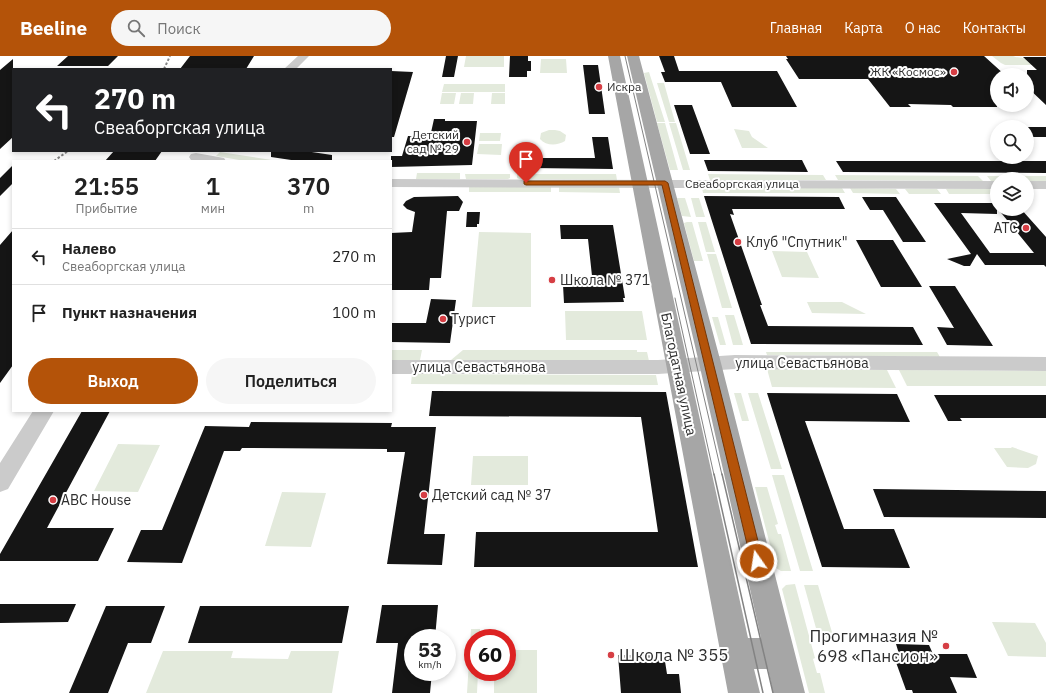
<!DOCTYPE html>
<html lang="ru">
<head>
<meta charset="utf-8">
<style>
  :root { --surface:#fff; --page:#f6f6f6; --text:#222; --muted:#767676; --line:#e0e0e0; --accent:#b45309 }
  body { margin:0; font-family:"IBM Plex Sans",sans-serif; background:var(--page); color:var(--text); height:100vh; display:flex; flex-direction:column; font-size:15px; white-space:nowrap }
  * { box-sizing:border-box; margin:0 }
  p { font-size:13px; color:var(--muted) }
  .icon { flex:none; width:22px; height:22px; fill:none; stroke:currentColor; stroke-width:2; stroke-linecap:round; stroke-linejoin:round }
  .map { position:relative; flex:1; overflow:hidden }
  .drawer { position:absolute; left:12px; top:104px; width:380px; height:252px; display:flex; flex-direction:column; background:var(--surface); border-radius:0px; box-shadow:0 2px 6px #0003 }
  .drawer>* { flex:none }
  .top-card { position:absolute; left:12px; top:12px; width:380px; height:84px; border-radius:0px; box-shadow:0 2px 6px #0003; background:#202124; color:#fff; overflow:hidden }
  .buttons { position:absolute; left:990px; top:12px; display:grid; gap:8px }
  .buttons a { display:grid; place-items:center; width:44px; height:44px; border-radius:50%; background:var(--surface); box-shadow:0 2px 6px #0003; font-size:20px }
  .speed { position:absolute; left:404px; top:573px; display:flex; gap:8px; font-size:20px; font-weight:700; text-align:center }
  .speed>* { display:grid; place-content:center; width:52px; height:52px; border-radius:50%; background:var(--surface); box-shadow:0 2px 6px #0003; line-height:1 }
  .speed small { font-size:10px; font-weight:400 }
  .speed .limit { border:6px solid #d22; background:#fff; color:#111 }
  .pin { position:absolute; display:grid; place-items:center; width:34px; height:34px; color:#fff; margin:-41px -17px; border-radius:50% 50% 50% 0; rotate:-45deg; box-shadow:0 0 4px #0007 }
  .pin .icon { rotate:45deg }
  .me { position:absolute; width:44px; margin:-22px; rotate:347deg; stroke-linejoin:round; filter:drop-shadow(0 0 3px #0008) }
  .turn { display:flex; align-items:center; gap:14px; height:84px; padding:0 16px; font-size:18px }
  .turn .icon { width:52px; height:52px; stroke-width:2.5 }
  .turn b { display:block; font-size:28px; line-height:34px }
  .eta { display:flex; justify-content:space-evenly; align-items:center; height:68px; text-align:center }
  .eta b { font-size:24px; font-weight:600; line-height:28px }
  .button { display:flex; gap:8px; margin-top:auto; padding:8px 16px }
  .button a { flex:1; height:46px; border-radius:24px; background:var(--accent); color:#fff; font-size:16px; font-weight:600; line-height:46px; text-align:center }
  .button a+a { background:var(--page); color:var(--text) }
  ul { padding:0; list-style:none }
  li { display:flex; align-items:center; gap:12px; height:56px; padding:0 16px; border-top:1px solid var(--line) }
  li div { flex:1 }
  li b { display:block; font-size:15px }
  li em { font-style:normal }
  header { display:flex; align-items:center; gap:24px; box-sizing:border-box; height:56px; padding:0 20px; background:var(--accent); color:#fff }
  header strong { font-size:19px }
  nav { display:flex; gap:22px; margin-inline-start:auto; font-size:14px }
  .search { width:280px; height:36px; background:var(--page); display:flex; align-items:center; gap:10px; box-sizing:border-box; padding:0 14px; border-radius:22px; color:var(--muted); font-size:15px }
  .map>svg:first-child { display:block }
  .green { fill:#e3eadc }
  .building { fill:#151515 }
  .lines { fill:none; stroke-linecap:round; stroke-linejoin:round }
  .minor { fill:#cbcbcb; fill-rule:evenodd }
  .major { fill:#a6a6a6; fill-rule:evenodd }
  .tram-far1 { stroke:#838383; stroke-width:1 }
  .tram { stroke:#838383; stroke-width:1.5 }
  .rail { stroke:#838383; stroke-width:2; stroke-dasharray:2.5 2; stroke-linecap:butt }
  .route { fill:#b45309; stroke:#753606 }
  .poi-dot { fill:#d63e44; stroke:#fff; stroke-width:1.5 }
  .labels { text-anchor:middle; stroke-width:4; stroke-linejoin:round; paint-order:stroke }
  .far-poi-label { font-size:12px; fill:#2e2e2e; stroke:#fff; text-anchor:end }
  .far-street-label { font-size:12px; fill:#2e2e2e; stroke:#fff }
  .poi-label { font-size:14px; fill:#2e2e2e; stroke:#fff; text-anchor:start }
  .street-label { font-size:14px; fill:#2e2e2e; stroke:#fff }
  .near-poi-label { font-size:17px; fill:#2e2e2e; stroke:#fff; text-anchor:end }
</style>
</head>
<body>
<header>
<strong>Beeline</strong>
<div class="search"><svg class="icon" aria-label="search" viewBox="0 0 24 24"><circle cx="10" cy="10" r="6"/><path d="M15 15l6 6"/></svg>Поиск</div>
<nav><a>Главная</a><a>Карта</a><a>О нас</a><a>Контакты</a></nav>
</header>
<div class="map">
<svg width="1046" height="637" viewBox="0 0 1046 637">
  <rect width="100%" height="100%" fill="#fff"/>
  <path class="green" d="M466,0H504V11H464Z
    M992,0H1013C1017,2 1020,1 1023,2C1032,6 1036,6 1046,6V9H1005L1001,7Z
    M541,3H566L567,17H540Z
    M649,16L665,66H657L644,17Z
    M657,27H664L675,66H669Z
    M444,28H505V36H442Z
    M442,37H456L454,48H440Z
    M461,37H474L473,48H459Z
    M492,37H505V48H491Z
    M657,67H665L678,114H670Z
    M669,67H676L690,114H683Z
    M734,73L749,75L752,81L768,92H742Z
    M555,74L560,75L566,79L565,85C557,90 546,90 540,83L541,77L549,74Z
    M480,77H501L500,85H479Z
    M479,88H502L501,99L477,98Z
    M220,96L278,105H245L216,100Z
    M417,117H460V123H416Z
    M465,118H510V122L508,123H466Z
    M517,118H616L617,124L519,123L517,122Z
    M708,118L823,119L826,124H710Z
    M835,119L978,120L983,125L838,124Z
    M987,120H1046V125H1027V123H997V125H991Z
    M469,131H551V136H469Z
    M559,131H619L620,137L559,136Z
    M702,132H842L845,137H703Z
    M850,132L896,133L900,138L853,137Z
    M905,133H937L941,138H909Z
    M946,133H990L994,138H949Z
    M677,142H685L691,161L682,160Z
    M691,142H699L705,161H696Z
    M687,166H692L703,205H694L684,167Z
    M698,166H706L715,196H706Z
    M479,176L531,177V251H472Z
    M772,195L807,196L819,222L782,221Z
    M707,198H716L732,252H722Z
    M807,246H842L866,258L812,257Z
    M565,255H642L647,284H566Z
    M725,259H734L743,289H733Z
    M712,261H718L726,289H720Z
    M391,294H422L420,304H391Z
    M463,294H637V296H647L649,305L451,304Z
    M766,296H937L940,301L767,299Z
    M767,313L887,314L896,332L772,331Z
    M899,314L1046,315V330H907Z
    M412,318L656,319L658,329L411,328Z
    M734,337H741L749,365H742Z
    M748,337H758L782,413H771Z
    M118,388L160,389L138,436L94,435Z
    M1012,391L1038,400L1036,408L1028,412L1007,411L994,392H1011Z
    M473,400H528V429H471Z
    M772,419H784L813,515H800Z
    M755,431H767L778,468L775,469L778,478H781L791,515H781L776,512Z
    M282,436L326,437L311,491L265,490Z
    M795,528L815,602L813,603L817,617H820L825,637H809L782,533L786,529Z
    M804,529H818L834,583H819Z
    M992,566L1035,567L1046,587V601L1008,600Z
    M471,573H480V582H473V616H478L477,637H467Z
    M507,594H537V637H494V616H507Z
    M163,595H233L231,602L288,603L291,595H339L332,637H146Z"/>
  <path class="building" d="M68,0H118L108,10H57Z
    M190,0H254L246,13H180Z
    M446,0H458L454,21H442Z
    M510,0H528V5H531V15H527V21H509Z
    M659,0H674L679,15H777L797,51H732L721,26H665L661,16H665Z
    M786,0H984L1005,19H997V51H953L951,49L908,48L911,51H890L868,23H799L786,3H788Z
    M1023,1H1046V49L1027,31V14H1037Z
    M13,3V81L0,93V14Z
    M583,9H598L605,58H589Z
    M391,15L413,16L394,81H391Z
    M674,49H692L710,98H690Z
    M434,63H445V65H477L472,109L391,111V100H402L408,80L430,81Z
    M1027,71H1046V81H1027Z
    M592,81H608L613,113L531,112V102H595Z
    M114,95H162L155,105H105Z
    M271,95H305L332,99V105H298L271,101Z
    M704,104H802L808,116L708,115Z
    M836,105H1046V117L843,116Z
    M13,109V127L0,140V122Z
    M458,140L463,146L459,155H447L441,222H430L429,234H391V177L412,176L415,156L407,153L403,149L406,145L414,141Z
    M704,140L839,141L845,153H732L734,159L730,158L762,249H760L768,270L913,271L923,289L751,288Z
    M862,141H896L926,186H903L883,154H870Z
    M934,147H997V158L961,157L990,197H1034L998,153H1021L1046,181V211L1044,209H985L977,198L970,210H964L947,203L971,198Z
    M467,156H480L479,168H477V171H466Z
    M560,169H613L625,242H623L624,246L564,247L563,229H593L588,183H561Z
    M13,174V309L0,327V189Z
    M856,184H893L922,231H881Z
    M929,230H955L993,290L947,289L937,271L954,272Z
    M431,243L456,244L450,287L391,286V267H426Z
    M432,335L666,336L698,511H474L476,476H658L641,361L429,360Z
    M767,337L897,338L910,366L805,365L844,473H894L910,512L822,511Z
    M934,339H1046V362H960L962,365H948Z
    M82,355H110L47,472H114L98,505H0V498Z
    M251,366L392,367L391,371H436L424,478H445L442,509L387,508L405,396H387V393L242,392L240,395H224L182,507L127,506L141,474H162L205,370L249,371Z
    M873,433L1046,435V462L884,461Z
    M0,548H76L68,566L0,567Z
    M382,549H438L435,582H413V616H432L430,637H392L398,587H376Z
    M106,550H165L151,587H128L108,637H69Z
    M200,550H349L342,587H188Z
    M896,588L929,589L933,598H967L977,622L950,621L957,637H913L912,634H906L893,598H899Z
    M618,599H664L667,618H679L681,637H621Z"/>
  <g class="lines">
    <path class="minor" d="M298,0H309L296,13H284Z
      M196,97L224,102L226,105L191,104L189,101L191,98Z
      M391,123L997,125V133L391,131Z
      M1027,125H1046V133H1027Z
      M735,299L1046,301V315L735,313L658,318H391V304H658Z
      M33,355H54L8,433L0,436V407Z"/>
    <path class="major" d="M608,0H620L748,582H761L699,307L627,0H639L721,307L805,637H773L768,613H754L760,637H728Z"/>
    <path class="tram-far1" d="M625,0L722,419
      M675,242L714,419"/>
    <path class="tram" d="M714,418L763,637
      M722,418L773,637"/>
    <path class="rail" d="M164,13L170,0
      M54,105L68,95"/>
  </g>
  <path class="route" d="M524,125H665L668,127L763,505L761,509L757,510L753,509L751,505L662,129H526L524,128Z"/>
  <g class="poi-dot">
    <circle cx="954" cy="16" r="4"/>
    <circle cx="599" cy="31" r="4"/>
    <circle cx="467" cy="86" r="4"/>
    <circle cx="1026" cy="172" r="4"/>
    <circle cx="738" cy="186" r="4"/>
    <circle cx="552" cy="224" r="4"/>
    <circle cx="443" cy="263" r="4"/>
    <circle cx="424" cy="439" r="4"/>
    <circle cx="53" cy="444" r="4"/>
    <circle cx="946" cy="590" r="4"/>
    <circle cx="611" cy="599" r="4"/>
  </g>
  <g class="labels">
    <g class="far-poi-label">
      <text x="946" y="20">ЖК «Космос»</text>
      <text x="607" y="35" text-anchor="start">Искра</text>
      <text x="459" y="83">Детский<tspan x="459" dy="14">сад № 29</tspan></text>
    </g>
    <g class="far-street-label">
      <text x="742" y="132">Свеаборгская улица</text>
    </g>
    <g class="poi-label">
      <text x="1018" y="177" text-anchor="end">АТС</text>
      <text x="746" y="191">Клуб "Спутник"</text>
      <text x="560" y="229">Школа № 371</text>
      <text x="451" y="268">Турист</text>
      <text x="432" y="444">Детский сад № 37</text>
      <text x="61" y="449">ABC House</text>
    </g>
    <g class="street-label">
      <text x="802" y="312">улица Севастьянова</text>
      <text x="479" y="316">улица Севастьянова</text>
      <text transform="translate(679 318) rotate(78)" y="5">Благодатная улица</text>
    </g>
    <g class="near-poi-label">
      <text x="938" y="586">Прогимназия №<tspan x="938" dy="20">698 «Пансион»</tspan></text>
      <text x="619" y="605" text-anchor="start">Школа № 355</text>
    </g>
  </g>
</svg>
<div class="buttons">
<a><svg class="icon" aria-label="sound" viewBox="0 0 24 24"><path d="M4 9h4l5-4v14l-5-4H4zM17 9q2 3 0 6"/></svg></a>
<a><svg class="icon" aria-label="search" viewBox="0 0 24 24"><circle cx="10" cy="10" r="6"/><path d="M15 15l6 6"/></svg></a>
<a><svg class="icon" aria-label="layers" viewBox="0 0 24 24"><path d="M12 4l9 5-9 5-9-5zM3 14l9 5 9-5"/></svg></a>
</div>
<div class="speed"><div>53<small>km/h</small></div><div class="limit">60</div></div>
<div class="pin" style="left:526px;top:127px;background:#d93025"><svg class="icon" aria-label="arrive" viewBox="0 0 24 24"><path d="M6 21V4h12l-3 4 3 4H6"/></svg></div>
<svg class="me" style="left:757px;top:505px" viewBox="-20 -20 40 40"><circle r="17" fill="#b45309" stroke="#fff" stroke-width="3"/><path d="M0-11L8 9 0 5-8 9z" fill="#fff"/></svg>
<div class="top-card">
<div class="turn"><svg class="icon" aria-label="left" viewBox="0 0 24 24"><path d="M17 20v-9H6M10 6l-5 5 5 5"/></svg><div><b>270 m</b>Свеаборгская улица</div></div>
</div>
<section class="drawer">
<div class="eta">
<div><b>21:55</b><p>Прибытие</p></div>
<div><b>1</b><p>мин</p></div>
<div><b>370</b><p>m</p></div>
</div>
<ul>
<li><svg class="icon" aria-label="left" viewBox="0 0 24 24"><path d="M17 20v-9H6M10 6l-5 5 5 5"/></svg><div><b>Налево</b><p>Свеаборгская улица</p></div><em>270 m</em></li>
<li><svg class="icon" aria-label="arrive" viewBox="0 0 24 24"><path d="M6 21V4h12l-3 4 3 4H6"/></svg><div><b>Пункт назначения</b></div><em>100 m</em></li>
</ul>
<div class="button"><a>Выход</a><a>Поделиться</a></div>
</section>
</div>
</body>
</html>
